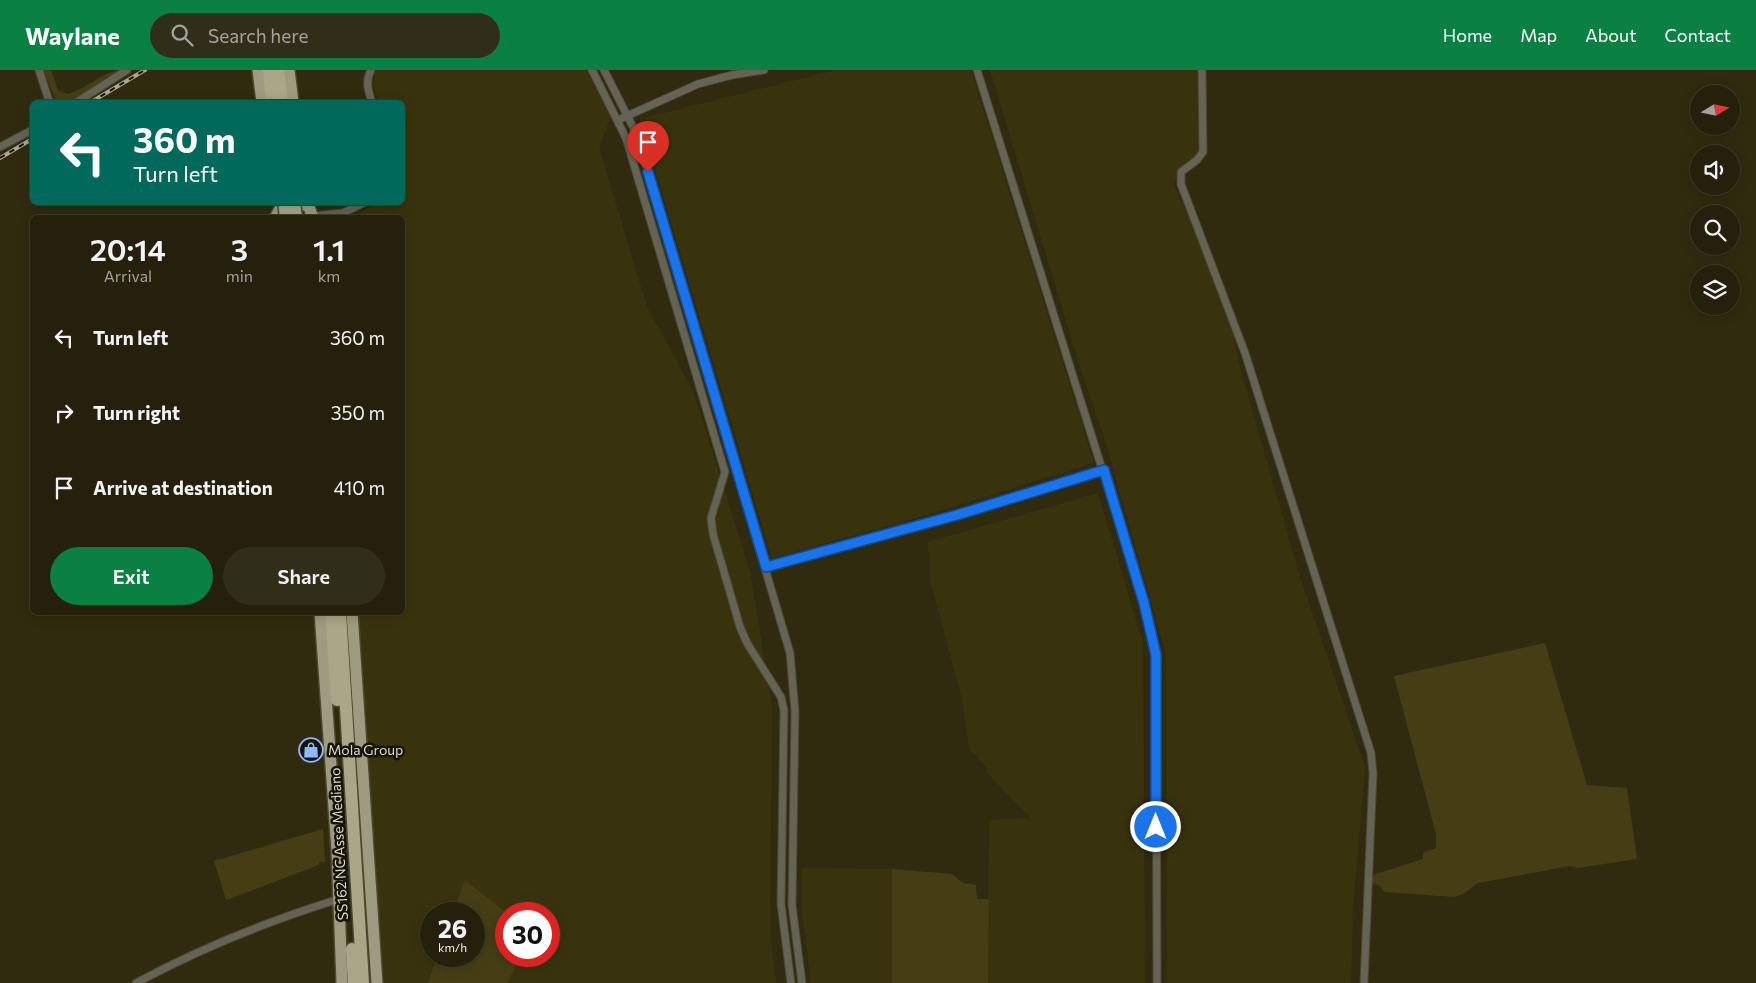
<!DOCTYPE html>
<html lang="en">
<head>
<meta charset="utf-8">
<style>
  :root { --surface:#24200b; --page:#302d19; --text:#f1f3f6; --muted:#a3a39d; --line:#413e2c; --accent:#0b8043 }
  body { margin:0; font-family:Commissioner,sans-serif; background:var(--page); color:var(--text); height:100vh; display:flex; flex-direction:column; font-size:19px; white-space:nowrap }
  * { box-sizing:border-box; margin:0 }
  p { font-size:16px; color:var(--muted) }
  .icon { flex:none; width:28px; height:28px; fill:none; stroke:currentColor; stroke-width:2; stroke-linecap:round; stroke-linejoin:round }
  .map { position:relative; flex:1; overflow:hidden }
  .sheet { position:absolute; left:30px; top:145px; width:375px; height:400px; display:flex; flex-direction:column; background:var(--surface); border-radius:8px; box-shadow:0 2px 12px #0003,0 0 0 1px var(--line) }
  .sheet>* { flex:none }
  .banner { position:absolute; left:30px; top:30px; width:375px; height:105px; border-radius:8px; box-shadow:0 2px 12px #0003,0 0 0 1px var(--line); background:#00695c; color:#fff; overflow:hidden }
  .needle { width:32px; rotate:80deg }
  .buttons { position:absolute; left:1690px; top:15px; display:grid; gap:10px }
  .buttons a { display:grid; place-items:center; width:50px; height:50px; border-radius:50%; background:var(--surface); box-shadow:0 2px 12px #0003,0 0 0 1px var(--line); font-size:25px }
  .speed { position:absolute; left:420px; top:832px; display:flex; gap:10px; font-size:25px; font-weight:700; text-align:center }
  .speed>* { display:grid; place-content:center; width:65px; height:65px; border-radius:50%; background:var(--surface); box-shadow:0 2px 12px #0003,0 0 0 1px var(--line); line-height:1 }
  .speed small { font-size:12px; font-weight:400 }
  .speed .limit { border:8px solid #d22; background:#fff; color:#111 }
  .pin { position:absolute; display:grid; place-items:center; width:42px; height:42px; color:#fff; margin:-51px -21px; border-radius:50% 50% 50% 0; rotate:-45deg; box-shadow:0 0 5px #0007 }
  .pin .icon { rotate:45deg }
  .me { position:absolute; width:55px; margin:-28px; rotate:0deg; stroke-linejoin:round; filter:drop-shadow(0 0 4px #0008) }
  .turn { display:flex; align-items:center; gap:18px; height:105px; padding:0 20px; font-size:22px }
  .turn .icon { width:65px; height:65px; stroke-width:2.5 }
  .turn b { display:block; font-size:35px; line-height:42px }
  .eta { display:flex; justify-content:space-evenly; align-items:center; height:85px; text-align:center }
  .eta b { font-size:30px; font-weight:600; line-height:35px }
  .button { display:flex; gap:10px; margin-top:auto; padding:10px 20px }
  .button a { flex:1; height:58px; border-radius:30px; background:var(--accent); color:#fff; font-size:20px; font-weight:600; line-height:58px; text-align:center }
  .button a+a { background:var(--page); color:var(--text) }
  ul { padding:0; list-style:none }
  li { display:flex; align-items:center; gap:15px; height:75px; padding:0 20px }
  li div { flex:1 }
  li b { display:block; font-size:19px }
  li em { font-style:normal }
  header { display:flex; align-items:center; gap:30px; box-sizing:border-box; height:70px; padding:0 25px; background:var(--accent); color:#fff }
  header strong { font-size:24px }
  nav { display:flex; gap:28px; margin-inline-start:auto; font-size:18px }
  .search { width:350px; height:45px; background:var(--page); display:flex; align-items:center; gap:12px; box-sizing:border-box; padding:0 18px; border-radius:28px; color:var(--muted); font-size:19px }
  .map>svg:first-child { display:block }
  .built { fill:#39330d }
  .green { fill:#453e15 }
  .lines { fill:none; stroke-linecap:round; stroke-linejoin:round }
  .minor-casing { stroke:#4c472d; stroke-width:9 }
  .primary-casing { stroke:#4c472d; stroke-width:14 }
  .trunk-casing { stroke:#4c472d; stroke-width:15 }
  .minor { stroke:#656356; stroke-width:7 }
  .primary { stroke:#9f9b80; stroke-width:11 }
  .trunk { stroke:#aaa688; stroke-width:12 }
  .rail-casing { stroke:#a9a692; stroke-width:4 }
  .rail { stroke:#161408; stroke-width:2; stroke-dasharray:5.5; stroke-linecap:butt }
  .trunk-bridge-casing { stroke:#4c472d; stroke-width:15; stroke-linecap:butt }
  .trunk-bridge { stroke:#aaa688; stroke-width:12 }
  .route-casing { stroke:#114b97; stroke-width:12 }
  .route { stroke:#1a73e8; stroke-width:9 }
  .labels { text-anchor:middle; stroke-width:5; stroke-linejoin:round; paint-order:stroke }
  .poi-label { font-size:14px; fill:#dcdac9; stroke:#161408; text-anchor:start }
  .street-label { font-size:14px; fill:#dcdac9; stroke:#161408 }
</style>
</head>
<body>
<header>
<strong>Waylane</strong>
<div class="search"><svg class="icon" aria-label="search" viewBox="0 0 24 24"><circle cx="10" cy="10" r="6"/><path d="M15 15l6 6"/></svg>Search here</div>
<nav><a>Home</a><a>Map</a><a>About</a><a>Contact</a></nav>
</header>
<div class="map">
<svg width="1756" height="913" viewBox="0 0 1756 913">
  <rect width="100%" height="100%" fill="#302b0f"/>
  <path class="built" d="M376,0H586L611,47L599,77L647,237L693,321L750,501L772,636L770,861L776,913H507L522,886H549V844H520L502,839L465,810L452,844H431V886H437L428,913H384L366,698L358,543L402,542V148H348L362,142L375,133L402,132V32H378L373,15Z
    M836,0H971L1094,393L916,448L772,488L640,49Z
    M990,0H1200L1201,79L1197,86L1178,99L1174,116L1194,158L1233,264L1239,294L1299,504L1365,697L1353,839L1351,913H1167L1166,584L1105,370L1080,297Z
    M1098,423L1143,573L1145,913H988L989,750L1031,748L985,701L987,698L969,678L962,629L930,510L928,472Z
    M802,798L892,799V913H811L801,836Z"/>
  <path class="green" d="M43,0H51L58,20L67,24C88,19 103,0 125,0L75,32H57Z
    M1545,573L1587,715L1627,718L1637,789L1578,798L1570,796L1478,813L1463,824L1454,827L1384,822L1379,815L1371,813L1370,806L1423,789V783L1436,778V764L1394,606Z
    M323,759L325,792H319V795L226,830L214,791Z
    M892,799L952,804L963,813L976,815L977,829H989L988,913H892Z
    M465,810L502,839L520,844H506V886H522L507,913H428L437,886H474V844H452Z"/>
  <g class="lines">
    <g class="minor-casing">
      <path id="minor" d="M39,0L49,31L52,32
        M371,0C365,12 368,20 372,32
        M592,0L626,68L725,402L711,448L713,464L740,557L747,573L781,627L784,640L781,834L791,913
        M604,0L637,65L790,583L795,641L792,835L802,913
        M977,0L1150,552L1156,585L1157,913
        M1202,0L1203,82L1197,90L1181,102V114L1245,283L1371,683L1373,703L1364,913
        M77,32L127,0
        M618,50L698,14L732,5L764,0
        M0,77L32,60
        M313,146L343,143L365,132
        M766,497L957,445L1104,400
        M136,913C201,878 268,851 339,829"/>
    </g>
    <g class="primary-casing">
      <path id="primary" d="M258,0L262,32
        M289,0L293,32
        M300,133L309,137L313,148
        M275,148L281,137
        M320,542L337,780L342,913
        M352,542L377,913"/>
    </g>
    <g class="trunk-casing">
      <path id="trunk" d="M269,0L272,32
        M278,0L282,32
        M331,542L337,630
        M340,542L363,913
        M352,879L354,913"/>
    </g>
    <use href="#minor" class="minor"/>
    <use href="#primary" class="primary"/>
    <use href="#trunk" class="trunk"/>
    <g class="rail-casing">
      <path id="rail" d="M91,32L145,0
        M0,88L32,69"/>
    </g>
    <use href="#rail" class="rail"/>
    <g class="trunk-bridge-casing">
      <path id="trunk-bridge" d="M284,132L286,148
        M294,132L296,148"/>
    </g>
    <use href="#trunk-bridge" class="trunk-bridge"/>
  </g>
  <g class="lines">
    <g class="route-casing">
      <path id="route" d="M648,102L766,497L957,445L1104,400L1144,533L1156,585V757"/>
    </g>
    <use href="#route" class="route"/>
  </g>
  <defs>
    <g id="shop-ring" transform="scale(1.25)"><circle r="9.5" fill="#161408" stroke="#90b8fd" stroke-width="1.5"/><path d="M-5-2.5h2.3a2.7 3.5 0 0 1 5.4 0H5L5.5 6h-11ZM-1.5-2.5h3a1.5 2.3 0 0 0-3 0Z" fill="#90b8fd"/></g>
  </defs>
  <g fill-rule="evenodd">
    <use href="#shop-ring" x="311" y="680"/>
  </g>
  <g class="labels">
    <g class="poi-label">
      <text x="328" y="685">Mola Group</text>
    </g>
    <g class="street-label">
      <text transform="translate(339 774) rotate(-93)" y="5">SS162 NC Asse Mediano</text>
    </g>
  </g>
</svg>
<div class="buttons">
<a><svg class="needle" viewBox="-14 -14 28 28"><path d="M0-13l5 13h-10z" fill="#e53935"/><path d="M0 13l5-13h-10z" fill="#a3a39d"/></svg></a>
<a><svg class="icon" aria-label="sound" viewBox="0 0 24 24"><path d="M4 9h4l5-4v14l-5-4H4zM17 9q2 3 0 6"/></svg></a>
<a><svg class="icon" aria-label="search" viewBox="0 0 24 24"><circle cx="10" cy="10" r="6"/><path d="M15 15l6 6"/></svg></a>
<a><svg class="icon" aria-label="layers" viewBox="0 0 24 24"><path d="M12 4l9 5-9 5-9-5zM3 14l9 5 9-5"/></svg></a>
</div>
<div class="speed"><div>26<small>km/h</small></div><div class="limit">30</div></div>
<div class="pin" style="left:648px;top:102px;background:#d93025"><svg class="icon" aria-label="arrive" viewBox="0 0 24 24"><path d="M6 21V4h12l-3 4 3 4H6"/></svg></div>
<svg class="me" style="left:1156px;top:757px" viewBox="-20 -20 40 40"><circle r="17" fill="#1a73e8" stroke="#fff" stroke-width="3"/><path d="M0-11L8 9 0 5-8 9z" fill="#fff"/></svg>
<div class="banner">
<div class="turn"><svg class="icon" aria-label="left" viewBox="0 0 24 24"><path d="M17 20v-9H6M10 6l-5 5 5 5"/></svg><div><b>360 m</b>Turn left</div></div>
</div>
<section class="sheet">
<div class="eta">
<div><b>20:14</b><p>Arrival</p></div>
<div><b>3</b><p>min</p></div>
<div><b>1.1</b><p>km</p></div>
</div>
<ul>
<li><svg class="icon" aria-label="left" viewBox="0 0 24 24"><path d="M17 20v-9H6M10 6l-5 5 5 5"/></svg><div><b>Turn left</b></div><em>360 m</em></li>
<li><svg class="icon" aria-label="right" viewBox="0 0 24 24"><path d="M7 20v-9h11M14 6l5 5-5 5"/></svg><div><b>Turn right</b></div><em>350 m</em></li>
<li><svg class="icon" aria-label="arrive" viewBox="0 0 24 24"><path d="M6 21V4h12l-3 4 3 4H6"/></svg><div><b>Arrive at destination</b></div><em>410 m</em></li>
</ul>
<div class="button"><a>Exit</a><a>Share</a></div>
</section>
</div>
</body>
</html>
